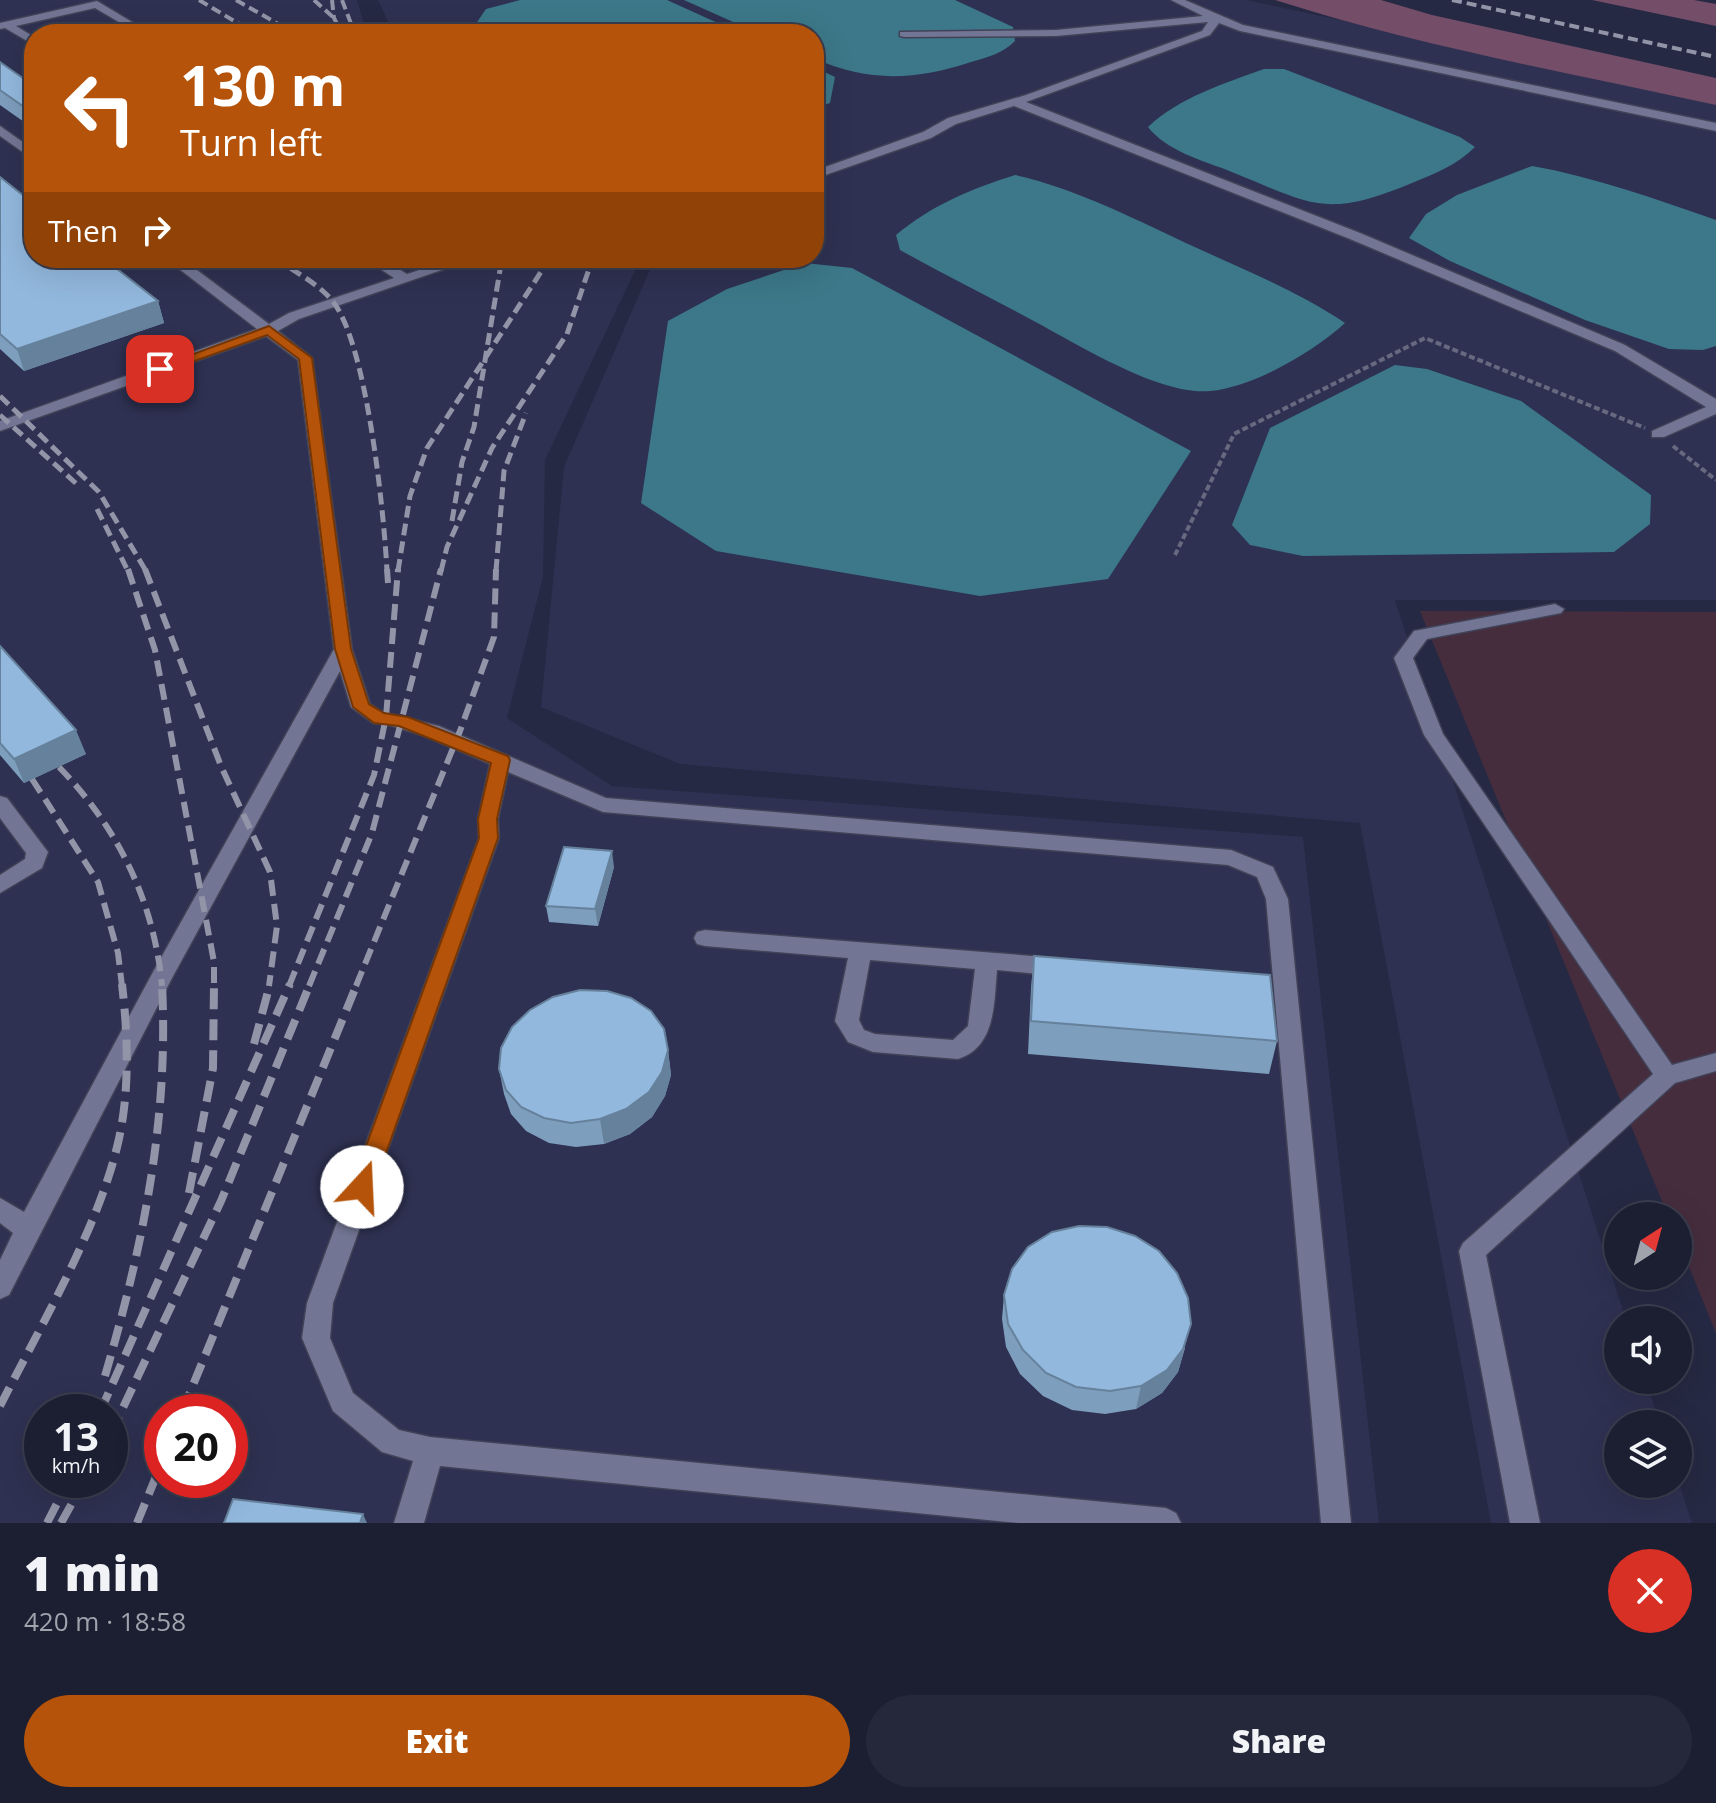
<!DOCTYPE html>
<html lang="en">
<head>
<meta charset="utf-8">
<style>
  :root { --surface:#1c1f32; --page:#25273a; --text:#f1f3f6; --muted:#a0a2ac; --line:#3a3d4d; --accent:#b45309 }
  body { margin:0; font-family:"Open Sans",sans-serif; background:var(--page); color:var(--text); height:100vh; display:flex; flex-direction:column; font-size:30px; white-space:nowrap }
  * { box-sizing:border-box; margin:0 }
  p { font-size:26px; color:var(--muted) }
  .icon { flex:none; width:44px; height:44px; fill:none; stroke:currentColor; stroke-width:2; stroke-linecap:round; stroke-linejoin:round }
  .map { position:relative; height:1523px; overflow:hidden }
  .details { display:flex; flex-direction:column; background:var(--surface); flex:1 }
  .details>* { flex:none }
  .hud { position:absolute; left:24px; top:24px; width:800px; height:244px; border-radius:32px; box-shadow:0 8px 32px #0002,0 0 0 2px var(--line); background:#b45309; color:#fff; overflow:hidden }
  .needle { width:52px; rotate:36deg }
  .tools { position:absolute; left:1604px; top:1202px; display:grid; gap:16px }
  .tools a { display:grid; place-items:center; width:88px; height:88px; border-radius:50%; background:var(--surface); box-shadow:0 8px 32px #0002,0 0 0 2px var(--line); font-size:40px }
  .speed { position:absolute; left:24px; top:1394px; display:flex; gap:16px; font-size:40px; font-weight:700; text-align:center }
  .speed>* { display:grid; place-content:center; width:104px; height:104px; border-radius:50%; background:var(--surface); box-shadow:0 8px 32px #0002,0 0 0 2px var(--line); line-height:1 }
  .speed small { font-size:20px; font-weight:400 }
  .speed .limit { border:12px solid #d22; background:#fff; color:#111 }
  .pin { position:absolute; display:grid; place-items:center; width:68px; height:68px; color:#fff; margin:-34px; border-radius:16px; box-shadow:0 4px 12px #0006 }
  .me { position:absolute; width:88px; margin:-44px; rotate:20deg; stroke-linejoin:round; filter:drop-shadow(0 0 6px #0008) }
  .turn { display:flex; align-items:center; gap:28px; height:168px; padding:0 24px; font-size:36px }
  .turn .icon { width:104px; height:104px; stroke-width:2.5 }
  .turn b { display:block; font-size:56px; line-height:68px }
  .then { display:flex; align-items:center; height:76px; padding:0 24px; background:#0003; gap:16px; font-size:30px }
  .round { display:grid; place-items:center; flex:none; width:84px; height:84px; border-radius:42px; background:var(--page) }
  .head { display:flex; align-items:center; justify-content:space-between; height:136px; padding:0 24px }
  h1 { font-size:48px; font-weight:800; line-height:60px }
  .cta { display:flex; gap:16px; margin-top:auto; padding:16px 24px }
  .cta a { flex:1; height:92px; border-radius:48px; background:var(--accent); color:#fff; font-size:32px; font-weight:800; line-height:92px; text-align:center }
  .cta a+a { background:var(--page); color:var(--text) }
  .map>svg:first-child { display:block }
  .built { fill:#2e3151; fill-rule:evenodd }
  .green { fill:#452d3e }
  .forest { fill:#744d69 }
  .water { fill:#3c7889 }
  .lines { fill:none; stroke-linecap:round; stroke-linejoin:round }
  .minor-casing { stroke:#414257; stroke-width:3 }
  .path { stroke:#66697f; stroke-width:4; stroke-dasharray:6 3; stroke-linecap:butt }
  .minor { fill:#727694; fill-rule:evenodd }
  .rail-far3 { stroke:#9294a8; stroke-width:4; stroke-dasharray:10 5; stroke-linecap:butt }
  .rail-far2 { stroke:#9294a8; stroke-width:5; stroke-dasharray:12 6; stroke-linecap:butt }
  .rail-far1 { stroke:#9294a8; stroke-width:6; stroke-dasharray:16 8; stroke-linecap:butt }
  .rail { stroke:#9294a8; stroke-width:8; stroke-dasharray:21 10; stroke-linecap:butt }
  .wall { fill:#7e9ebe }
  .shaded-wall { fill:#66819b }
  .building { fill:#92b8dd; stroke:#66819b; stroke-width:2 }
  .route { fill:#b45309; stroke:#753606; stroke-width:2 }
</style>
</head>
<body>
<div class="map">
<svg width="1716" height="1523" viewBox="0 0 1716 1523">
  <rect width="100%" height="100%" fill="#262943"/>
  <path class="built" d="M0,0H357L367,34H34V258H641L545,460L543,577L507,718L612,786L1303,837L1379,1523H0ZM42,1412H110V1480H42ZM162,1412H230V1480H162Z
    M378,0H1247L1716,101V600H1395L1626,1320H1618V1380H1646L1660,1424H1618V1484H1678V1481L1692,1523H1491L1360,823L680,764L541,707L564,467L655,258H814V34H394Z"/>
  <path class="green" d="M1420,611L1716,612V1333L1678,1240V1216H1668Z"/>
  <path class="forest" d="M1275,0H1381L1432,15L1716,78V105C1568,73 1419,46 1275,0Z
    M1592,0H1694L1716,4V26Z"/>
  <path class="water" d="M520,0H667L742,34L471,31L486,9Z
    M684,0H955L1013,27L1015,41C1002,54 988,57 971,62C916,80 868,83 814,58V34H760Z
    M814,67L835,77L830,103L814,108Z
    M1264,69H1284L1460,137L1475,147C1457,165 1436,173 1412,183C1323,220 1312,204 1227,170C1200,160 1166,150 1148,127C1180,97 1223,84 1264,69Z
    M1532,166C1595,177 1655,199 1716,220V346L1703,350L1669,349L1585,320L1450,261L1409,238L1426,214L1457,195Z
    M1015,175C1078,189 1138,221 1197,248C1247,271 1299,292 1345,323C1313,352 1254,387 1210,391C1159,396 1076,343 1030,319C987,296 943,274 900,250L896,235C932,205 971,189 1015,175Z
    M805,263L852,268L1191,451L1108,579L980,596L716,551L641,503L668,321L727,289Z
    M1395,365L1427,369L1521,401L1651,495L1650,524L1614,552L1303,556L1250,545L1232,525L1270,428Z"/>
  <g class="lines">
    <g class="minor-casing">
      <path id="minor" d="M1171,0H1185L1243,25L1716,123V131L1240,31L1219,23L1210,35L1026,102L1360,233L1625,345L1716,399V414L1664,437H1652V431L1706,407L1615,351L1350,239L1014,106L956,124L931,138L814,179V171L923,132L948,118L1026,95L1202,31L1208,22L1056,36L904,37L900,36V32L1056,30L1203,16Z
        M97,1L152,34H139L95,8L16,26L34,37V45L5,28L0,29V23Z
        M0,126L34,150V160L0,136Z
        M165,258H181L269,324L289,313L394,278L364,258H381L407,274L450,260L448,258H462L465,262L299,319L278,331L312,358L352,649L370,704L382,712L439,726L606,798L1231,850L1273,867L1288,899L1351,1523H1321L1266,899L1257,877L1228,865L603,812L508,772L498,819L499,838L333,1303L330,1338L353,1393L399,1430L430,1437L1166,1508L1176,1513L1181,1523H1019L440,1466L424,1523H394L413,1461L382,1452L333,1411L302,1338L307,1303L479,838L478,819L490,764L425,736L386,724L373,723L351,707L340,671L172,978L9,1295L0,1299V1260L13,1233L0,1223V1198L24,1212L153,972L334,649L298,360L266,336L0,431V421L257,329Z
        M1555,604L1564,609L1561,613L1427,639L1413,658L1443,734L1672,1065L1716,1053V1071L1675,1083L1486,1255L1540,1523H1510L1459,1251L1463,1243L1653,1074L1424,735L1394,658L1414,631Z
        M0,796L7,798L48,852L42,868L0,893V875L25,859L26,853L0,818Z
        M705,930L1058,958L1066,961L1069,967L1066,973L1058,976L997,970C994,1003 996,1047 958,1059L873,1052L848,1042L835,1021L848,958L705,946L697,944L694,938L697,932ZM870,960L975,969L968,1026L953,1040L875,1034L864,1030L859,1020Z"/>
    </g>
    <path class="path" d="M1673,446L1716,480
      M1175,555L1234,434L1425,338L1645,428"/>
    <use href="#minor" class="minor"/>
    <path class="rail-far3" d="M199,0L256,34
      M236,0L296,34
      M314,0L334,18
      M332,0L334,18L342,34
      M342,0L355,34
      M1452,0L1716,57"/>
    <path class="rail-far2" d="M276,258C294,272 320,284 334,303C367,347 384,512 387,571
      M0,396L99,492L146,571
      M0,415L80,487
      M97,509L128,571
      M452,521L462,462L474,427L502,258
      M398,571L410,496L427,448L550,258
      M441,571L447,547L492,448L567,334L589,269L587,258
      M496,571L504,471L526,413"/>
    <path class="rail-far1" d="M128,569L155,650L214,962V986
      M145,569L221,766L270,872L277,926L269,986
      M387,569L388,583
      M59,767C118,828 154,901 162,986
      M32,779L98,882L118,953L122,986
      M289,986L374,775L386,717L398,569
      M309,986L372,833L441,569
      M356,986L460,731L494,637L496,569"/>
    <path class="rail" d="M254,1044L270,984
      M189,1193L213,1068L214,984
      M105,1376C143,1246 169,1120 162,984
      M0,1406C40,1327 98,1229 118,1143C130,1092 128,1036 122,984
      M100,1412L290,984
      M182,1412L357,984
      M110,1435L221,1201L310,984
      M47,1523L69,1480
      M61,1523L85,1480
      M137,1523L162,1462"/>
  </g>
  <path class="wall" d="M0,62L34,86V129L0,105Z
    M0,177L158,301L164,323L24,371L0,349Z
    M0,646L86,754L24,783L0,755Z
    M614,867L598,926L549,922L546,906Z
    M1034,956L1277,1041L1269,1074L1028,1054L1031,988Z
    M668,1050L671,1075L665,1096L652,1117L630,1134L604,1144L576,1147L549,1143L526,1131L511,1114L504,1094L499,1069Z
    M1004,1295L1185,1348L1178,1372L1162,1393L1136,1409L1105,1414L1072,1410L1043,1396L1020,1374L1006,1347L1002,1319Z"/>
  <path class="shaded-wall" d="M158,301L164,323L24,371L17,349Z
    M76,730L86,754L24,783L14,759Z
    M612,851L614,867L598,926L595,909Z
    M668,1050L671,1075L665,1096L652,1117L630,1134L604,1144L600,1119Z
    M1191,1324L1178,1372L1162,1393L1136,1409L1141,1386Z
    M363,1514L367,1523H360Z"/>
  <path class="building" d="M0,62L34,86V114L0,90Z
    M0,177L34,204V258H103L158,301L17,349L0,334Z
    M0,646L76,730L14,759L0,743Z
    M564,847L612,851L595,909L546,906Z
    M1034,956L1270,975L1277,1041L1031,1021Z
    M580,990L607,991L631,998L651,1011L664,1029L668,1050L662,1072L649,1092L626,1109L600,1119L571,1123L544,1118L521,1107L506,1090L499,1069L501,1048L512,1027L530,1010L553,997Z
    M1079,1226L1107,1227L1135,1236L1159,1251L1177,1273L1188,1298L1191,1324L1183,1349L1167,1370L1141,1386L1110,1391L1076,1387L1046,1373L1023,1350L1008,1324L1004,1295L1012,1269L1028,1247L1052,1232Z
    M233,1499L363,1514L360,1523H224Z"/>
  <path class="route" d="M269,326L312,358L351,649L369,704L384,713L408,717L508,756L510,760L497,819L498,838L374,1187L370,1194L362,1197L354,1194L351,1187L479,838L478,819L491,763L399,726L374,723L353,707L335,649L299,359L267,335L164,372L153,369Z"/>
</svg>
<div class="tools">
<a><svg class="needle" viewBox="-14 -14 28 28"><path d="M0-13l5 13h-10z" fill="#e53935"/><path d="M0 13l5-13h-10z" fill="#a0a2ac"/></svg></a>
<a><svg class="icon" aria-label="sound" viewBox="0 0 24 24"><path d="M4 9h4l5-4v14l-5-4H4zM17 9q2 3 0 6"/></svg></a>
<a><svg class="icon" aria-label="layers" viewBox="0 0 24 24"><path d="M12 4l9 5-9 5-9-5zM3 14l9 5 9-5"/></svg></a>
</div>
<div class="speed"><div>13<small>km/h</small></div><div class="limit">20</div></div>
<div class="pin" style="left:160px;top:369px;background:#d93025"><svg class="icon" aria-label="arrive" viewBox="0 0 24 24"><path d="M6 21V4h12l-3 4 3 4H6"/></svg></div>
<svg class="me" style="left:362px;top:1187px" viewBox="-20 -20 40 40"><circle r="19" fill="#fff"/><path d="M0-13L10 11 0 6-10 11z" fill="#b45309"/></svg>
<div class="hud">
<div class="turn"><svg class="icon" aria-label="left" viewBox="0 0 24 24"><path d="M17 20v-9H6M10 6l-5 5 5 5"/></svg><div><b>130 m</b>Turn left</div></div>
<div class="then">Then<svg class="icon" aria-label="right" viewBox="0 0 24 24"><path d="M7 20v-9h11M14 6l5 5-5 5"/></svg></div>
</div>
</div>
<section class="details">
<div class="head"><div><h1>1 min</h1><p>420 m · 18:58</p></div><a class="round" style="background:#d93025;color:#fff"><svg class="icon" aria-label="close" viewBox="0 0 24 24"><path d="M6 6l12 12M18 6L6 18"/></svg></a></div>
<div class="cta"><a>Exit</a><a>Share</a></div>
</section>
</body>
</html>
